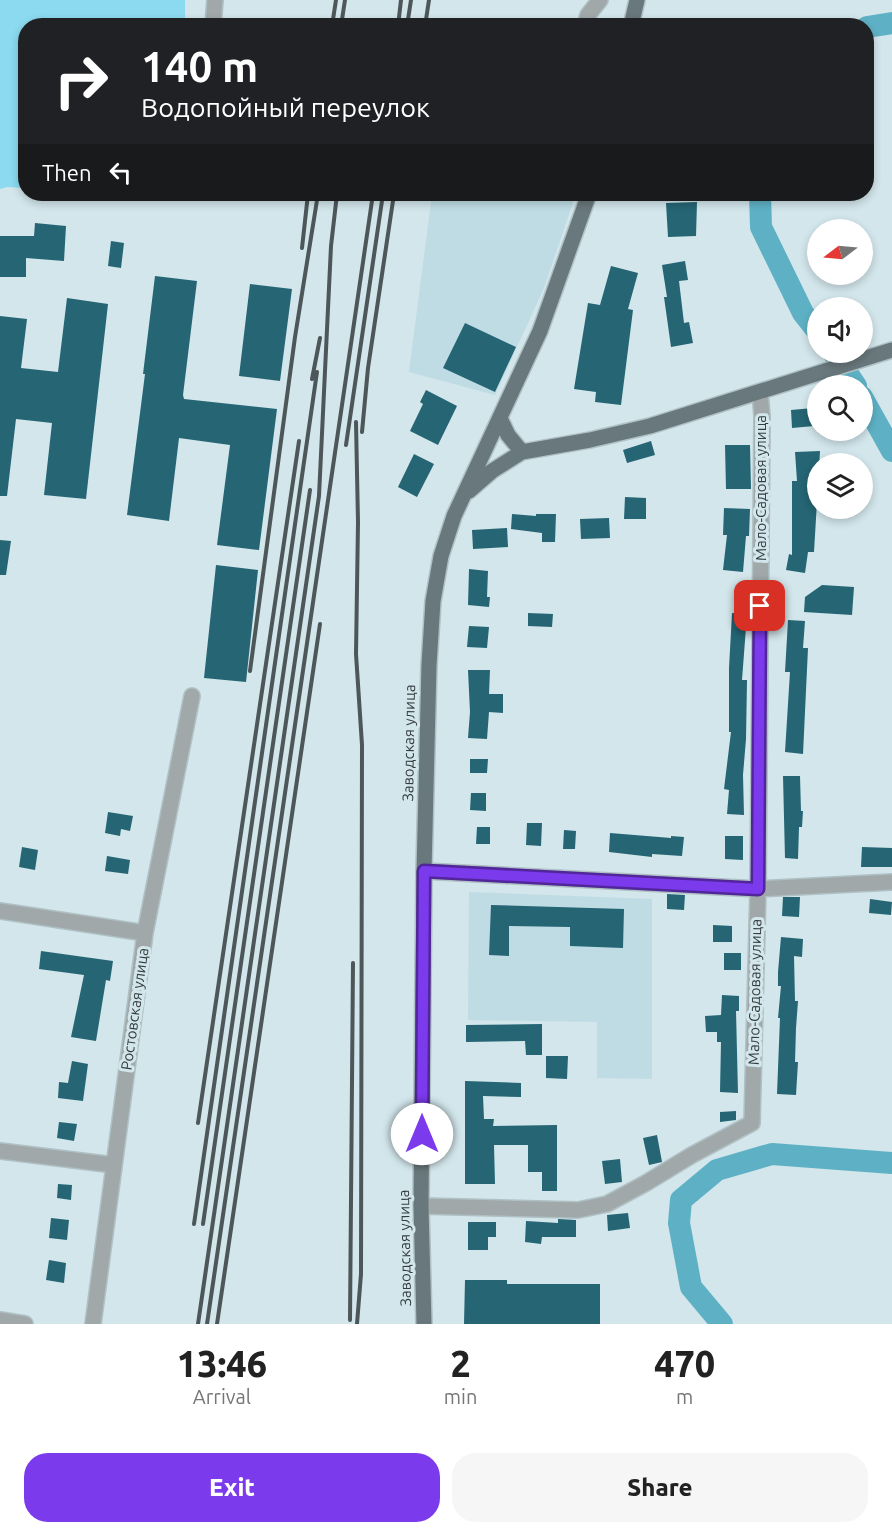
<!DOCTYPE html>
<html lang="en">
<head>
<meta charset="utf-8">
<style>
  :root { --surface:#fff; --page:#f6f6f6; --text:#222; --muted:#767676; --accent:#7c3aed }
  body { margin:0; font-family:Ubuntu,sans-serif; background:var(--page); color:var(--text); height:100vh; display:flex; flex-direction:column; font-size:22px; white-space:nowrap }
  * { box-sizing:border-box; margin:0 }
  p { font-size:20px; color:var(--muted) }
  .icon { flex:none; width:33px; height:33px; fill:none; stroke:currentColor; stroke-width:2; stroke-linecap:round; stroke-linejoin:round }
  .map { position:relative; height:1324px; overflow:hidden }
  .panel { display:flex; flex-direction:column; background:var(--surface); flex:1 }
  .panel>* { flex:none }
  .hud { position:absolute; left:18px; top:18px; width:856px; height:183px; border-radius:24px; box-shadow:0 3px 9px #0003; background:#202124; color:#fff; overflow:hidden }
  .needle { width:39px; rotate:254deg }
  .buttons { position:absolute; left:807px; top:219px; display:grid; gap:12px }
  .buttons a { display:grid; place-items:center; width:66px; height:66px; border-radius:50%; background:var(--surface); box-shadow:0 3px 9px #0003; font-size:30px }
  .pin { position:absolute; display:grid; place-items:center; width:51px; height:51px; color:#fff; margin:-26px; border-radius:12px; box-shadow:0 3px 9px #0006 }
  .me { position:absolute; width:66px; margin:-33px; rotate:0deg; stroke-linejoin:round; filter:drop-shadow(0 0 4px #0008) }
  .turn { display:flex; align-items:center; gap:21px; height:126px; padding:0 24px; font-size:27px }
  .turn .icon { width:78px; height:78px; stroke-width:2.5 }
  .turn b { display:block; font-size:42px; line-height:51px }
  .then { display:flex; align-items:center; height:57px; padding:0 24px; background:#0003; gap:12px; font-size:22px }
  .eta { display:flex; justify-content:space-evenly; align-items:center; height:102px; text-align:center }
  .eta b { font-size:36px; font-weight:800; line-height:42px }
  .action { display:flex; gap:12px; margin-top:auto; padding:12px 24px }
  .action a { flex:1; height:69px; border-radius:24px; background:var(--accent); color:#fff; font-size:24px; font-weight:800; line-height:69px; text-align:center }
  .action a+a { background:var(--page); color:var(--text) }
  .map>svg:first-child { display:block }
  .built { fill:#bfdce4 }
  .green { fill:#8bdaef }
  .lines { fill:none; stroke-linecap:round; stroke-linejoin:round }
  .river { stroke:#5eb1c5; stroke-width:22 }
  .building { fill:#256574 }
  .minor-casing { stroke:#b0c1c5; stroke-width:18 }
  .major-casing { stroke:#b0c1c5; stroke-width:18 }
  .minor { stroke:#a0a8aa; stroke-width:15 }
  .major { stroke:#69787c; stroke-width:15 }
  .rail { stroke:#4d5659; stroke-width:4 }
  .route-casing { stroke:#51269a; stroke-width:15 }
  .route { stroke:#7c3aed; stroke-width:10 }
  .labels { text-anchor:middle; stroke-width:6; stroke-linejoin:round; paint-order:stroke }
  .street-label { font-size:15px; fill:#363d40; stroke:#d2e6eb }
</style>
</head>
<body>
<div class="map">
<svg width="892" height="1324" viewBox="0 0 892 1324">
  <rect width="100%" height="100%" fill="#d2e6eb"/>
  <path class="built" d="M432,194H576L544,288L495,395L409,372Z
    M469,892L652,899V1079L597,1078V1022L468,1020Z"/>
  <path class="green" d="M0,0H185V25L26,26L25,188L7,187L0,189Z
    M110,194H183V198Z"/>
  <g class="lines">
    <path class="river" d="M867,27L892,23
      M760,194L761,227L803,313L818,332
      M833,352L856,386
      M862,397L892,451
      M722,1324L691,1287L679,1223L681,1200L717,1170L772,1154L892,1163"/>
  </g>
  <path class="building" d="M697,202L696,236L668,237L666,203Z
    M35,223L66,226L64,261L26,258V277H0V236H34Z
    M111,241L124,243L121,268L108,266Z
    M685,261L688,280L679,281L684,323L689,322L693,343L671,347L664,297H667L662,265Z
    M611,266L638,273L628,309L633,310L621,405L595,402L596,392L574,389L588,303L600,305Z
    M155,276L197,281L183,395L184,399L277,409L259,550L217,545L230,445L179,438L169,521L127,515L145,374H143Z
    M250,284L292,289L280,381L239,376Z
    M67,298L108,304L86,499L44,495L52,423L16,419L7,496H0V316L27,319L21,368L58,372Z
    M465,323L516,347L495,392L443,368Z
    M426,390L457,406L438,445L410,431L423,404L420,402Z
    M813,408L814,426L792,428L791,410Z
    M651,441L655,455L627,463L623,450Z
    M725,445H750L751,489H726Z
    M820,451L814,552H808L805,573L786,570L789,554L792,555V481H797L795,452Z
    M414,454L434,464L417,497L398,487Z
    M625,497L646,498V519H624Z
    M724,508L750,509L749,536H746L743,572L723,570L727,535H723Z
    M512,514L536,516V514H556L555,542H542V533L511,529Z
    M609,518L610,538L581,539L580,519Z
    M507,528L508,547L473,549L472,530Z
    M0,540L11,541L6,575H0Z
    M216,565L258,570L246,682L204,678Z
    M469,569L488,571L487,597H490L489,607L468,605Z
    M822,585L854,587L852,615L804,612L805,597Z
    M528,613L553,614L552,627L528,626Z
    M732,613L747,614L742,680H747L746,739L743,775L744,815L727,814L729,790L724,789L731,732H729V668Z
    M788,620L805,621L803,648H808L803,754L785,752L790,672H785Z
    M469,626L489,627L487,648L467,647Z
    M468,670H490L489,694H503V713L489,712L487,739L468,738L470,712Z
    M470,759H488L487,773H470Z
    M783,776H800L801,811H803L802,827H799L798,859L785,858Z
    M471,793H486V811L470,810Z
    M108,812L133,816L130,831L121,829L120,836L105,833Z
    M527,823H542L541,846L526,845Z
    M477,827H490V844H476Z
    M564,830L576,831L575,849H563Z
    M610,833L671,838V836L684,837L682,856L652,854V857L609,852Z
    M725,836H743V860L725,859Z
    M22,847L38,850L35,870L19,867Z
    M862,847L892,848V867H861Z
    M107,856L130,860L128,874L105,871Z
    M667,894L685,895L684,910L667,909Z
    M783,897H800L799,917L782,916Z
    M870,899L892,902L891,915L869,913Z
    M491,905L624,909L623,948L570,946V927L509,926V956L489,955Z
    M713,925L732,926V942H713Z
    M781,937L803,939L802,957L794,956L795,1001H798L796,1028L795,1062H798L796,1095L777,1094L780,1018H778L781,986H778V972Z
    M41,951L113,961L110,981L106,980L96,1041L71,1037L84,975L39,969Z
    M724,953H741V970H724Z
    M722,995L739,996V1011H736L738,1093L720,1092L721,1042H717V1032H706L705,1016L721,1015Z
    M542,1024V1055H526L525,1041L466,1042V1025Z
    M546,1056H568L567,1079L546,1078Z
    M72,1061L88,1064L83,1101L58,1098L59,1082L68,1083Z
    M465,1081L521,1083V1097L483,1096L484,1119H494L493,1126L557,1125V1191H542V1172H528V1145H494L495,1184H465Z
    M736,1111V1120L720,1122V1112Z
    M59,1122L77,1124L74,1141L57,1138Z
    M657,1135L662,1162L649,1165L643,1138Z
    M620,1159L622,1182L605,1184L602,1161Z
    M58,1184L72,1185L71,1200L57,1198Z
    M628,1213L630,1228L608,1231L607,1215Z
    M51,1218L69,1220L67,1240L49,1238Z
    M558,1219L576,1220V1237H542L541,1244L525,1242L526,1221L558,1223Z
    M468,1222H496V1237H488V1250H468Z
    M49,1260L66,1263L64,1283L46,1280Z
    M465,1280H507V1284H600V1324H464Z"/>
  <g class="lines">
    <g class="minor-casing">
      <path id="minor" d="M213,26L215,0
        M585,26L588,15L600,0
        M424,871L758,889L892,882
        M0,911L145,933
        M0,1151L114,1165
        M421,1206L578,1210L607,1204L646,1183L692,1155L752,1123L758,889L762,416L760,392
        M0,1320L25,1324
        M93,1324L145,933L192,696"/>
    </g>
    <g class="major-casing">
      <path id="major" d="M631,26L637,0
        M500,418L508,435L522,452
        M469,491L492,471L522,452L590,440L650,426L892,350
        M424,1324L421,1206L424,871L429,665L433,601L441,556L454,516L540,331L589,194"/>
    </g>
    <use href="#minor" class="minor"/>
    <use href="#major" class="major"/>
    <path class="rail" d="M332,26L336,0
      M341,26L345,0
      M398,26L401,0
      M407,26L411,0
      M425,26L429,0
      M302,248L308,194
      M312,379L320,338
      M356,422L358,522L356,654L362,745L361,1274L357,1324
      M362,432L368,368L394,194
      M346,445L383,194
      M250,671L295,337L318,194
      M198,1123L299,441
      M194,1224L317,372
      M203,1224L310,490
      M350,1320L353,963
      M198,1324L319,496L331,246L337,194
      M207,1324L373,194
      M217,1324L320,624"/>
  </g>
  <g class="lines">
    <g class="route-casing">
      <path id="route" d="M422,1134L424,871L758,889L760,606"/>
    </g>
    <use href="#route" class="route"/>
  </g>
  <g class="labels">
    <g class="street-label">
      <text transform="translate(761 488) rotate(-90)" y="5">Мало-Садовая улица</text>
      <text transform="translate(409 743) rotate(-89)" y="5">Заводская улица</text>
      <text transform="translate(755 992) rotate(-89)" y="5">Мало-Садовая улица</text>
      <text transform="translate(135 1009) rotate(-82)" y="5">Ростовская улица</text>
      <text transform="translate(405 1248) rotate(-91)" y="5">Заводская улица</text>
    </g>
  </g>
</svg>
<div class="buttons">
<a><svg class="needle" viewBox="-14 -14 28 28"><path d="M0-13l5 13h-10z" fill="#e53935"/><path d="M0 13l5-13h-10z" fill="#767676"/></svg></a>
<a><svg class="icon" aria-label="sound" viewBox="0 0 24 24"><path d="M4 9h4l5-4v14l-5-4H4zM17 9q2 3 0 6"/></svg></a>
<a><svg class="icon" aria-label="search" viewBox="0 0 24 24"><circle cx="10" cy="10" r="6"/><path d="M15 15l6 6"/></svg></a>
<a><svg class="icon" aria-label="layers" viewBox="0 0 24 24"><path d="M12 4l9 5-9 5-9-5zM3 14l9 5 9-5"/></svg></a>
</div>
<div class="pin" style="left:760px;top:606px;background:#d93025"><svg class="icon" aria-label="arrive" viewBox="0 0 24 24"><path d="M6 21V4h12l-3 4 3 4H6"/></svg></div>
<svg class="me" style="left:422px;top:1134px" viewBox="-20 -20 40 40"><circle r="19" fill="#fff"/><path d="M0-13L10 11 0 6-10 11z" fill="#7c3aed"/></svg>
<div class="hud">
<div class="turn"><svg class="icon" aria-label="right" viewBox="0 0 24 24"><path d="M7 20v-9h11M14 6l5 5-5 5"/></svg><div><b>140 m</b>Водопойный переулок</div></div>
<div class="then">Then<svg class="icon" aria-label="left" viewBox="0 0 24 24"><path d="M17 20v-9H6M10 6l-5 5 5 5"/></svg></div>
</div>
</div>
<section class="panel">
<div class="eta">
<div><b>13:46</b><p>Arrival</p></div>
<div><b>2</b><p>min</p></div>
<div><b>470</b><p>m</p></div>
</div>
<div class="action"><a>Exit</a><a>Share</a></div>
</section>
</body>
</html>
